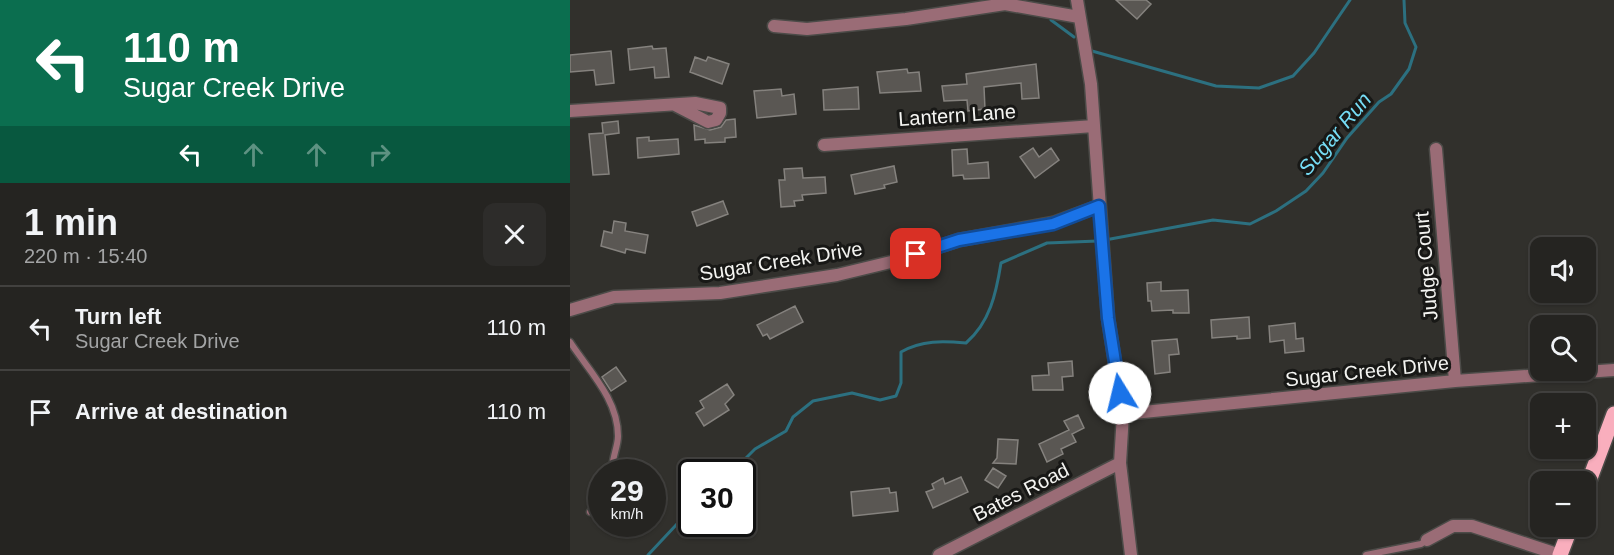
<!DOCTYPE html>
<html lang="en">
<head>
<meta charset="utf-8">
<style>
  :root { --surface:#252421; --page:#2d2c2a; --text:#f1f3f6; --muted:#a3a4a5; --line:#42413f }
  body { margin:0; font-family:Helvetica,sans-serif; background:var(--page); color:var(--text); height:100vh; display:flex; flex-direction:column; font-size:22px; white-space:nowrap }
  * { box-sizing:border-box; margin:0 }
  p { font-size:20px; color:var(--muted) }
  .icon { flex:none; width:33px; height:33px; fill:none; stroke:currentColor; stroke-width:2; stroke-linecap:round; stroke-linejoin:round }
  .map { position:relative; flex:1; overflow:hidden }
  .drawer { display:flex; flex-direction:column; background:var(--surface); width:570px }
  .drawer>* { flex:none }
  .banner { background:#0b6e4f; color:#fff; overflow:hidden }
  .tools { position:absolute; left:960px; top:237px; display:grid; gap:12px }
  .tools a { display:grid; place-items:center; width:66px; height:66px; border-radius:12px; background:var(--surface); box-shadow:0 2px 4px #0004,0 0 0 2px var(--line); font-size:30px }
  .speed { position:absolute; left:18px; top:459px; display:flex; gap:12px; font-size:30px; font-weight:700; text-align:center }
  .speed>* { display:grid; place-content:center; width:78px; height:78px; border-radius:50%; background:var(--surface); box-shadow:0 2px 4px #0004,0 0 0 2px var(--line); line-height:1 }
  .speed small { font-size:15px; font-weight:400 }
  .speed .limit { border:3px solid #111; border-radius:9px; background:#fff; color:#111 }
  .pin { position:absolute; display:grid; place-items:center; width:51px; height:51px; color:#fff; margin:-26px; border-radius:12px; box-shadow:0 3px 9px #0006 }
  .me { position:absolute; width:66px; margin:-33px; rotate:351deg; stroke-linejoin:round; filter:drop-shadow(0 0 4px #0008) }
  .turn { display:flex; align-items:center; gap:21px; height:126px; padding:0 24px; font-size:27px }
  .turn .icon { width:78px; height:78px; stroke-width:2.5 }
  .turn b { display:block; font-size:42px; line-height:51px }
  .lanes { display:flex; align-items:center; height:57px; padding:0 24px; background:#0003; justify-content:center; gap:30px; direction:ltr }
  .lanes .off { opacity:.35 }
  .round { display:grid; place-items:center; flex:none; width:63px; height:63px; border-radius:12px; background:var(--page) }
  .head { display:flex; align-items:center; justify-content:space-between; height:102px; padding:0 24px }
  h1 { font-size:36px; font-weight:600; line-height:45px }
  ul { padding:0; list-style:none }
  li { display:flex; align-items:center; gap:18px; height:84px; padding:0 24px; border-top:2px solid var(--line) }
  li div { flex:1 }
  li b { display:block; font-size:22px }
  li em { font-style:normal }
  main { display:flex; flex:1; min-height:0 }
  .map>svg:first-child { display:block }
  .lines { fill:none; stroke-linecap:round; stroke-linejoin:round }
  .stream { stroke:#2c7080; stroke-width:3 }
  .building { fill:#5a5753; stroke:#85827e; stroke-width:1.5 }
  .lane-casing { stroke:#4c4b48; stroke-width:9 }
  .street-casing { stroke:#4c4b48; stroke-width:15 }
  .primary-casing { stroke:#4c4b48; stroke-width:18 }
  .lane { stroke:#9a6c76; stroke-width:6 }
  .street { stroke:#9a6c76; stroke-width:12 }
  .primary { stroke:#f9aebd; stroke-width:15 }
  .route-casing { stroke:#114b97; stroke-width:15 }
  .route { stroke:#1a73e8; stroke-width:10 }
  .labels { text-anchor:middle; stroke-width:6; stroke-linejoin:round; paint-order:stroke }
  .street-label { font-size:20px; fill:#f4f4f1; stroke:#181816 }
  .water-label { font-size:21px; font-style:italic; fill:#76ddf6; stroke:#181816 }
</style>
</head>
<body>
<main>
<section class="drawer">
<div class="banner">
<div class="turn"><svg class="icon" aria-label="left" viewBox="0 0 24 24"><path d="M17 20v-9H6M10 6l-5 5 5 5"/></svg><div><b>110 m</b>Sugar Creek Drive</div></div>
<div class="lanes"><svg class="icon" aria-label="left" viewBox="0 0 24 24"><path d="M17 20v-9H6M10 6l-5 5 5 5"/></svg><svg class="icon off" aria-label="ahead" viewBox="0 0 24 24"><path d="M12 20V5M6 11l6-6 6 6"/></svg><svg class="icon off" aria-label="ahead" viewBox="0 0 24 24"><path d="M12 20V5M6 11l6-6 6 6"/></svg><svg class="icon off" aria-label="right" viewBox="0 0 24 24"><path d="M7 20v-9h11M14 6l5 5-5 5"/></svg></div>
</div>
<div class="head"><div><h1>1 min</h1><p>220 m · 15:40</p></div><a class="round"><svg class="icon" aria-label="close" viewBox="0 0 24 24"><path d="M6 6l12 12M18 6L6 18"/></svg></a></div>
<ul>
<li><svg class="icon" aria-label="left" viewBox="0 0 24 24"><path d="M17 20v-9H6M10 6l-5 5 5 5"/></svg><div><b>Turn left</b><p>Sugar Creek Drive</p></div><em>110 m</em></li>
<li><svg class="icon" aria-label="arrive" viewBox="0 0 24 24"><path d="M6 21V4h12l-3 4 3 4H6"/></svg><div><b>Arrive at destination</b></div><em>110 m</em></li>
</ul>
</section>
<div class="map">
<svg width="1044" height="555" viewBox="0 0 1044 555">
  <rect width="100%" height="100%" fill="#31302c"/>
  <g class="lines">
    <path class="stream" d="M481,20L504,37
      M522,51L646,86L689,88L723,76L744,53L780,0
      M535,240L643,220L680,224L706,211L736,191L753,173L777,138L809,102L821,94L839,69L846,47L835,23L834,0
      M158,472L167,467L185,449L216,431L223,417L243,401L282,393L310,400L326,396L331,383V352C352,340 373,341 396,343C420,322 426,294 431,263L477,243L528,241
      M78,555L122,508"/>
  </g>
  <path class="building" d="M546,0H576L581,4L567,19Z
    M82,46L83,49L96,48L99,77L85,78L84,67L60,70L58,49Z
    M41,51L44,83L26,85L24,70L0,72V55Z
    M125,57L136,61L138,57L159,64L152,84L120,72Z
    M466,64L469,98L452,99L451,83L414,87L415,109L398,111L397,100L374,101L372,86L397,84L396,74Z
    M337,69L338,73L349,72L351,91L310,93L307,72Z
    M288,87L289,109L254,110L253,90Z
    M211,89L212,96L224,94L226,114L187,118L184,91Z
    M165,119L166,137L155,138V142L135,143V139L125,140L124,125L140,130L151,127L156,120Z
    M48,121L49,133L35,135L39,174L23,175L19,134L33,133L32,123Z
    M79,137V141L108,139L109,154L68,158L67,138Z
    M463,148L469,157L481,148L489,160L465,178L450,157Z
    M397,149L398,164L418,162L419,178L394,179L393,175L383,176L382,150Z
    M324,166L327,182L314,185L315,188L285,194L281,175Z
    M232,168L233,178L255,177L256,193L232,195L233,200L224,201L225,206L211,207L209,180H215L214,169Z
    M153,201L158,214L127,226L122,212Z
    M44,221L56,223L55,231L78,235L75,253L56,249L55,253L31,246L34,231L42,233Z
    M591,282V291L618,290L619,313H603V310L582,311L581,301H578L577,283Z
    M225,306L233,322L200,339L197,334L193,336L187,325Z
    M679,317L680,338L667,339V336L642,338L641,320Z
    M725,323L726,339L733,338L734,351L715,353L714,340L700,342L699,326Z
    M607,339L609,354L599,355L600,372L585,374L582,341Z
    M502,361L503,376L492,377L493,390H463L462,376L479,375L478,363Z
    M46,367L56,381L41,391L32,377Z
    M157,384L164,395L155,404L159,410L134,426L126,413L134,408L130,401Z
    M508,415L514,428L502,434L506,442L491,449L493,454L477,462L469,444L499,430L494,421Z
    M428,439L448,440L446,464L423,463L427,458Z
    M423,468L436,476L428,488L415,480Z
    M391,477L398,492L363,508L356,492L364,489L362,484L373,478L375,484Z
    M319,488L320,493L326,492L328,511L283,516L281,492Z"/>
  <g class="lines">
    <g class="lane-casing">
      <path id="lane" d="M0,342C19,371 48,399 48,436C48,448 40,462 43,472
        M20,512L32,505
        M796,555L851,544L857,540"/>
    </g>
    <g class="street-casing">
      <path id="street" d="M507,0L521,84L538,318L553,414L550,463L561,555
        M204,26L237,29L336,19L435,4L509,17
        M0,111L125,103L150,108V113L146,120L138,122L105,105
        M254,145L524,126
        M866,149L885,381
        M0,310L44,297L150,293L267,275L325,261L389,240L483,223L529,206
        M553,414L885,381L1044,370
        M857,540L883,526H902L990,555
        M369,555L550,463"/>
    </g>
    <g class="primary-casing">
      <path id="primary" d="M1016,489L1044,414
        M990,555L1001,526"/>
    </g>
    <use href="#lane" class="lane"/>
    <use href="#street" class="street"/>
    <use href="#primary" class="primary"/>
  </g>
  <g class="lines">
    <g class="route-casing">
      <path id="route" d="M346,254L389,240L483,224L529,206L538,318L550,393"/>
    </g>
    <use href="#route" class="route"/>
  </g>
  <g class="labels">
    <g class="street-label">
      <text transform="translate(387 115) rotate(-4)" y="7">Lantern Lane</text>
      <text transform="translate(211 261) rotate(-9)" y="7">Sugar Creek Drive</text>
      <text transform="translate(856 266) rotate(-95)" y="7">Judge Court</text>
      <text transform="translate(797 371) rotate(-6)" y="7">Sugar Creek Drive</text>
      <text transform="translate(451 492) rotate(-27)" y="7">Bates Road</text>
    </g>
    <g class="water-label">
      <text transform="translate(765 134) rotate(-50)" y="7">Sugar Run</text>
    </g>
  </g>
</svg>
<div class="tools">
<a><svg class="icon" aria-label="sound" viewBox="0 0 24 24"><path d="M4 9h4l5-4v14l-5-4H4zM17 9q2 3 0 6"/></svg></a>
<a><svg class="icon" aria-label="search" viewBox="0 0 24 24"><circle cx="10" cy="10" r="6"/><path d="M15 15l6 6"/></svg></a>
<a>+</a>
<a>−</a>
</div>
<div class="speed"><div>29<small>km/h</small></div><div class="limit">30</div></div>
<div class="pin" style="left:346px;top:254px;background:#d93025"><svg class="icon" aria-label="arrive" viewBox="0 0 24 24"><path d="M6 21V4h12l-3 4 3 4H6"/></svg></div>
<svg class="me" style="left:550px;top:393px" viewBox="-20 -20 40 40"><circle r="19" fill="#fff"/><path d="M0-13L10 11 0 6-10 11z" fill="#1a73e8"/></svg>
</div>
</main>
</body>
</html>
